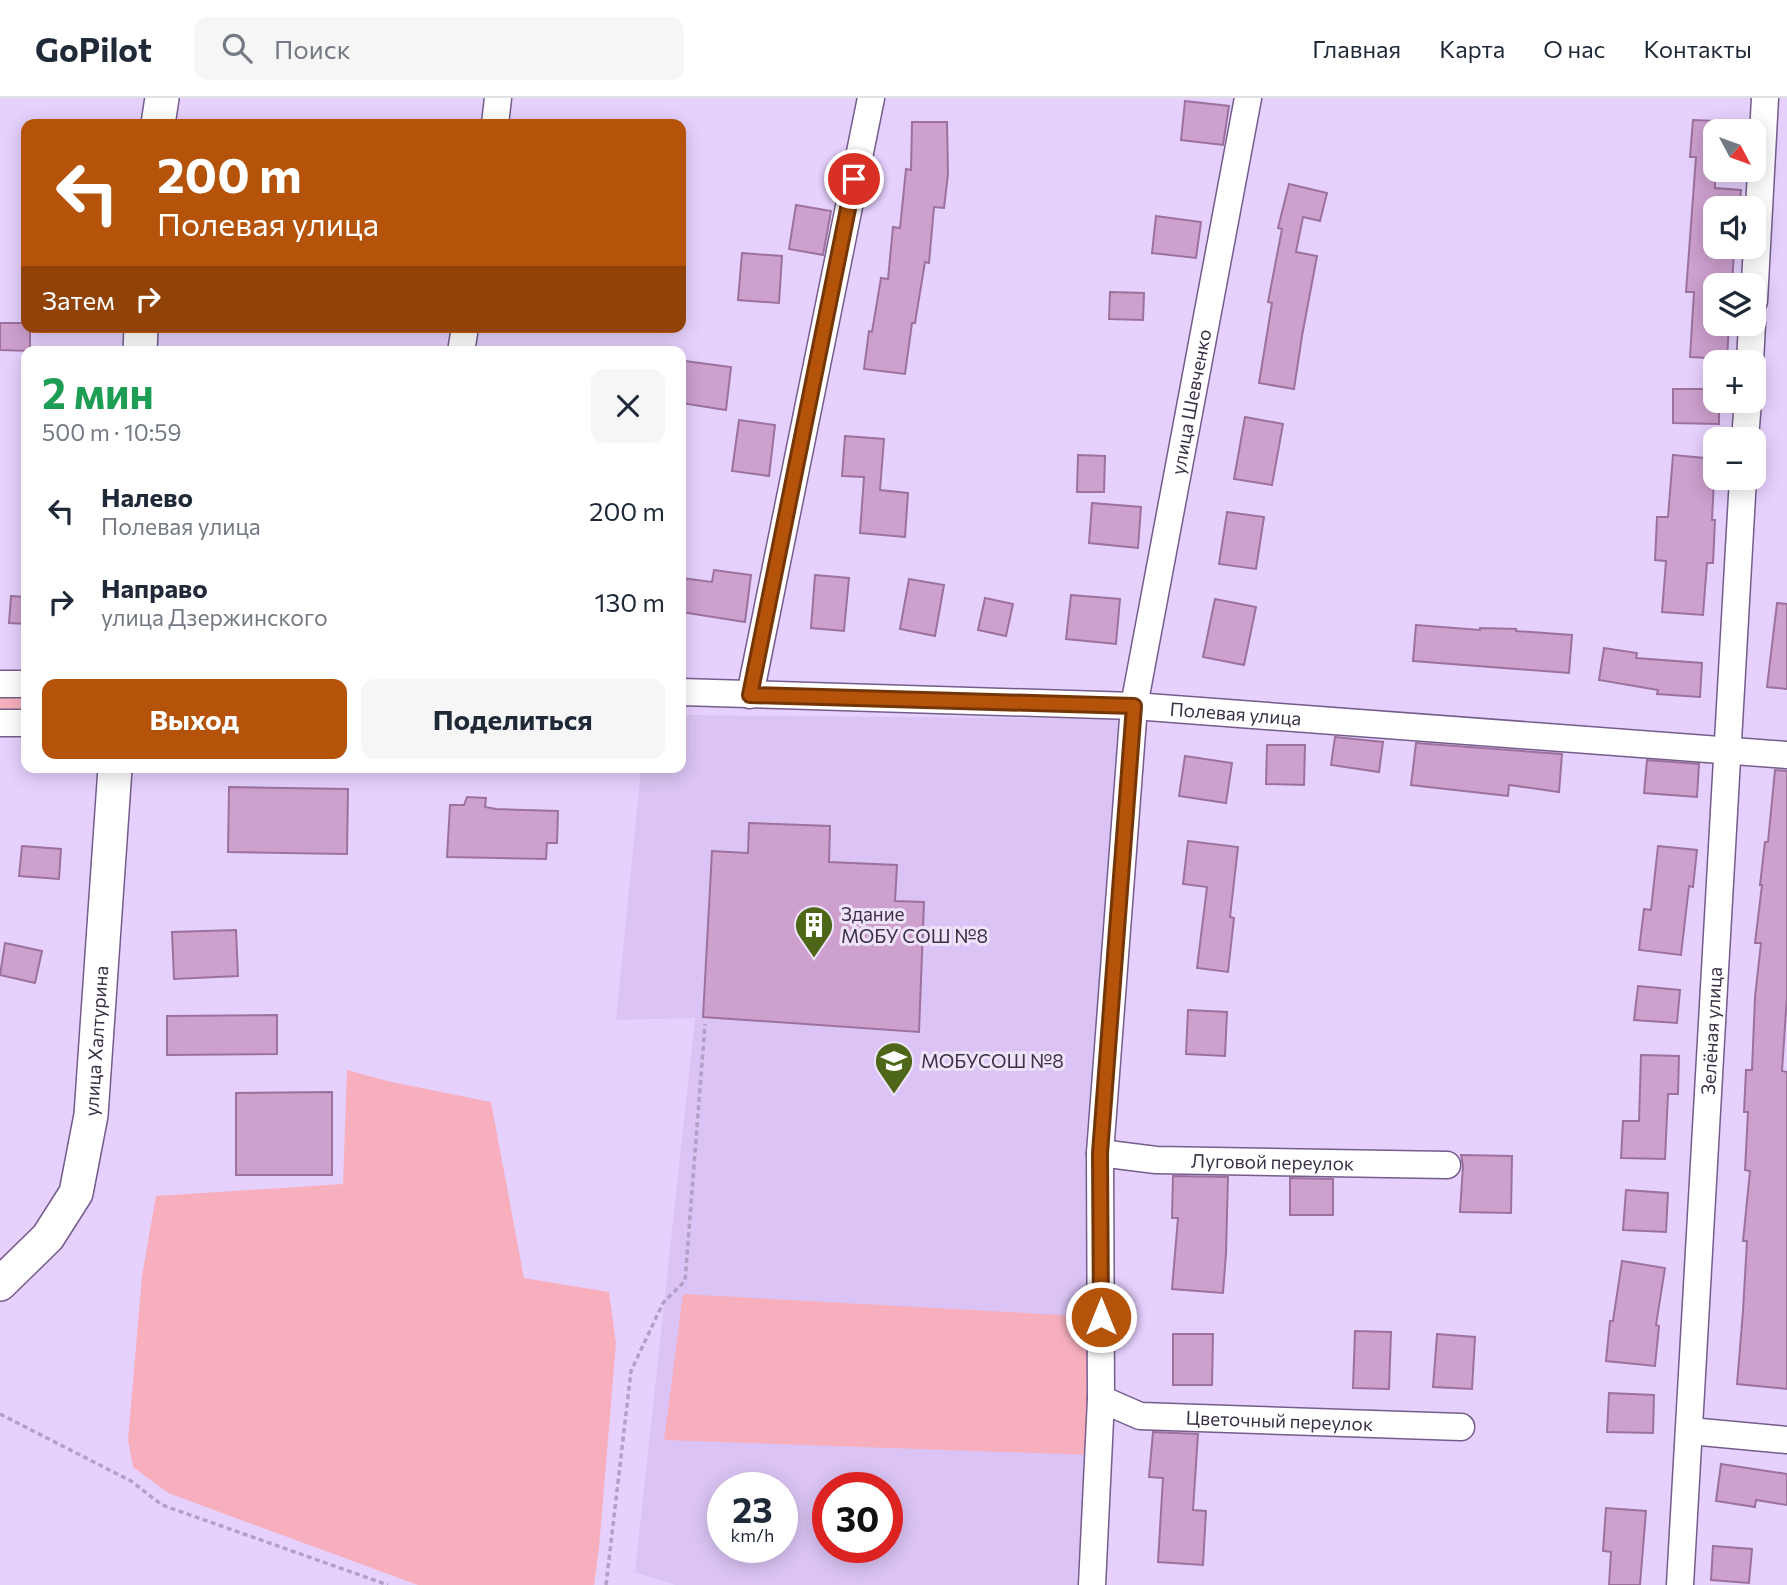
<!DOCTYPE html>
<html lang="ru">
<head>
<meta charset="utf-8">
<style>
  :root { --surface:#fff; --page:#f6f6f7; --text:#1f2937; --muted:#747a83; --line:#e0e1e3; --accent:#b45309 }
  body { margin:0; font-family:Commissioner,sans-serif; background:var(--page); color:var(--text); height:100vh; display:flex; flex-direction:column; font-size:26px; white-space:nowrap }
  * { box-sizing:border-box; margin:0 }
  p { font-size:23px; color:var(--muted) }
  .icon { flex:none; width:38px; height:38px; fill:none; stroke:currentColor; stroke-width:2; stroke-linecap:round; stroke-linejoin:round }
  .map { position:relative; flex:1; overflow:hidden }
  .panel { position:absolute; left:21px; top:248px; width:665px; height:427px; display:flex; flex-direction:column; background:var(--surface); border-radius:14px; box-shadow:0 4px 18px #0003 }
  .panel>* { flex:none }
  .banner { position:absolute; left:21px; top:21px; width:665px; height:214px; border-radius:14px; box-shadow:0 4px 18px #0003; background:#b45309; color:#fff; overflow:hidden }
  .needle { width:46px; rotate:131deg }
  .tools { position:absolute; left:1703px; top:21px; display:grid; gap:14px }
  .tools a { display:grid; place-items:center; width:63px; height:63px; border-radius:14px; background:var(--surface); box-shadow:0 4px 18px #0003; font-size:35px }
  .speed { position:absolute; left:707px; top:1374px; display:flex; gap:14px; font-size:35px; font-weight:700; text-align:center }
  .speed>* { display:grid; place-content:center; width:91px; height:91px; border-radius:50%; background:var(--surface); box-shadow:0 4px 18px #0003; line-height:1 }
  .speed small { font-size:18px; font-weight:400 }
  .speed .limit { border:10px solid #d22; background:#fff; color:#111 }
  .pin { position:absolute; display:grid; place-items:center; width:60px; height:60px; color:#fff; margin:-30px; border:4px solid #fff; border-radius:50%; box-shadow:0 2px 7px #0007 }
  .me { position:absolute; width:77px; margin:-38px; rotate:0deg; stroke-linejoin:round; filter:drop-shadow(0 0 5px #0008) }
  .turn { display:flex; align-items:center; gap:24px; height:147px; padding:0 21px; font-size:32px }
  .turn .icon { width:91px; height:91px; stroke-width:2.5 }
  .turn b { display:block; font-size:49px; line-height:60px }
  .then { display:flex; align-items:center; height:66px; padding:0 21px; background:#0003; gap:14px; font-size:26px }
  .round { display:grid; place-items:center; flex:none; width:74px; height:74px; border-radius:14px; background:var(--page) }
  .head { display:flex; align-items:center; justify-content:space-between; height:119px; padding:0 21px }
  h1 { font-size:42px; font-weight:700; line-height:52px; color:#1e9e55 }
  .button { display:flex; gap:14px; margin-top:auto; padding:14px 21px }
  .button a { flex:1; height:80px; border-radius:14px; background:var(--accent); color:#fff; font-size:28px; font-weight:700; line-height:80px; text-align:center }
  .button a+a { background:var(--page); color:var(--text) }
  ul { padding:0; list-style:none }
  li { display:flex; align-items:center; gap:21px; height:91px; padding:0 21px }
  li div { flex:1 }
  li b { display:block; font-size:26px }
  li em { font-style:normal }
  header { display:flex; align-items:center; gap:42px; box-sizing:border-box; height:98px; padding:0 35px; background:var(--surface); border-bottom:2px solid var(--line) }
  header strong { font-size:33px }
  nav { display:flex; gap:38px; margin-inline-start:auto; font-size:24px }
  .search { width:490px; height:63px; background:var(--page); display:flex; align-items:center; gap:18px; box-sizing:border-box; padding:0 24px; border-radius:14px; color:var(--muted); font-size:26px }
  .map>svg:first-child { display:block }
  .built { fill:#dbc4f5; fill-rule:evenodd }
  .green { fill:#f7afbd }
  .building { fill:#cda0ce; stroke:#9c729d; stroke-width:2 }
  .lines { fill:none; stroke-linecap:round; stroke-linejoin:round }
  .minor-casing { stroke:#745c8d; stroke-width:29 }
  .major-casing { stroke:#745c8d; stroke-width:36 }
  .path { stroke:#b2a0c6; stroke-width:3.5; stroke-dasharray:5 3.5; stroke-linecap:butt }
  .minor { stroke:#fff; stroke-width:26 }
  .major { stroke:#fff; stroke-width:33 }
  .route-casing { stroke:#753606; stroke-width:18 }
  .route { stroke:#b45309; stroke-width:12 }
  .labels { text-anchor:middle; stroke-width:6; stroke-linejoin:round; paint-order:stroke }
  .street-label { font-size:19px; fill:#3c3248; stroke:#eee3fa }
  .poi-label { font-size:19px; fill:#3c3248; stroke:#eee3fa; text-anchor:start }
</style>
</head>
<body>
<header>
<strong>GoPilot</strong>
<div class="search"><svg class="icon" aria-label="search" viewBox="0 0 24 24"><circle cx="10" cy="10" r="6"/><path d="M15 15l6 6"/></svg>Поиск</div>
<nav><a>Главная</a><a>Карта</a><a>О нас</a><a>Контакты</a></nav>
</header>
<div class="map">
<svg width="1787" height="1487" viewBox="0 0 1787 1487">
  <rect width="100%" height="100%" fill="#e6d1fe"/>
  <path class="built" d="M681,617L1132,621L1082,1487H675L635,1474L695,920L616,922L641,670H681ZM723,1390H782V1449H723ZM828,1390H887V1449H828Z"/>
  <path class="green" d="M0,599H26V613H0Z
    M347,972L387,983L491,1004L524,1180L609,1194L616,1245L599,1450L594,1487H418L168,1395L133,1369L128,1342L142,1178L156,1098L343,1086Z
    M683,1196L1097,1219L1093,1357L664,1342Z"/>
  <path class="building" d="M1185,3L1229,8L1223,47L1181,42Z
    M1693,22L1715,23V90L1741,92L1739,110H1715V152L1734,153L1732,187H1715V226H1729L1727,261L1690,259L1694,194H1686L1696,59H1690Z
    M912,24H947L948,76L944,110L934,109L929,165L925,164L915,225H912L905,276L864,271L869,233L872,234L881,180L888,181L893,129L900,130L906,71L911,72Z
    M1289,86L1327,95L1320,123L1303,119L1296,154L1317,158L1302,238L1294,291L1259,285L1272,205L1268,204L1282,131L1278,130Z
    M796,107L831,113L823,157L789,151Z
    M1156,118L1201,124L1196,160L1152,155Z
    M742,155L782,158L779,205L738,202Z
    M1110,194L1144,195L1143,222L1109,221Z
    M0,225H26V229H30V253L0,252Z
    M685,263L731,269L726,312L681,305Z
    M1673,291H1715V303H1719V326L1673,325Z
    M1245,319L1283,326L1272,387L1234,381Z
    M739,322L775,327L769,378L732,373Z
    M845,338L884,341L880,392L908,395L905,439L860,435L864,379L842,378Z
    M1078,357L1105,358L1104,394H1077Z
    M1673,357L1715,361L1712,422H1715L1713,465H1707L1703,517L1662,514L1666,463L1655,462L1657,419H1668Z
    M1092,405L1141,409L1138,450L1089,445Z
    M1227,414L1264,419L1256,471L1219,466Z
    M714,472L751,477L745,524L681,514V480L712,484Z
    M815,477L849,480L844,533L811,530Z
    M909,481L944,487L935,538L900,531Z
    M1071,497L1120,501L1116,546L1066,541Z
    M11,498L26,499V526L9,525Z
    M985,500L1013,506L1006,538L978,532Z
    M1215,501L1256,509L1244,567L1203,559Z
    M1777,505L1787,506V591L1767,589Z
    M1416,527L1480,532V530L1516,531V533L1572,537L1569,575L1413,563Z
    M1604,550L1637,555L1636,560L1702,565L1700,599L1657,596L1658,592L1599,582Z
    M1335,639L1383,644L1379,674L1331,667Z
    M1416,645L1562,656L1559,694L1509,687L1508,698L1411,687Z
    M1267,647H1305L1304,687L1266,686Z
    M1185,658L1232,665L1226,705L1179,698Z
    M1647,662L1699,666L1697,699L1644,695Z
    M1775,672L1787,673V898L1782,973L1787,974V1291L1737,1286L1743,1213L1747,1143H1743L1750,1073L1745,1072L1748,1014H1744L1746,972H1752L1755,899L1761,845H1755L1762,787H1760L1765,744H1768Z
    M229,689L348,691L347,756L228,754Z
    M467,699L486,700L485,709L496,711L558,713L557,745H547L546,761L447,759L450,707H464Z
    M749,725L830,728L829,764L897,767L895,803L924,804L919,934L703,919L712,753L748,755Z
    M1188,743L1238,749L1230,819L1234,820L1228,874L1197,870L1207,789L1183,786Z
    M22,748L61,751L59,781L19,778Z
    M1658,748L1697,752L1693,789L1689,788L1681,857L1639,852L1644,811L1651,812Z
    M236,832L238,878L174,881L172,834Z
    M5,845L42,853L35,885L0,877Z
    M1638,888L1680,892L1677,925L1634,922Z
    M1188,912L1227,914L1225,958L1186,956Z
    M277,917V956L167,957V918Z
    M1641,957L1679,958L1678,996H1668L1665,1061L1621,1060L1623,1023H1639Z
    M332,994V1077H236V995Z
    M1461,1057L1512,1058L1511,1115L1460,1114L1463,1068Z
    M1173,1078L1228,1079L1226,1155L1223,1195L1172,1191L1178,1120H1172Z
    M1290,1080L1333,1081V1117H1290Z
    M1626,1092L1668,1095L1666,1134L1623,1132Z
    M1622,1163L1665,1170L1656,1227L1659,1228L1655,1268L1606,1263L1610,1223H1613Z
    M1355,1233L1391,1234L1389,1291L1353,1290Z
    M1173,1236H1213L1212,1287H1173Z
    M1437,1236L1475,1239L1472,1291L1433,1289Z
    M1609,1295L1654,1297L1653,1335L1607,1334Z
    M1153,1334L1198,1336L1193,1412L1206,1413L1203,1467L1158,1464L1163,1380L1149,1379Z
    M1721,1366L1787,1376V1407L1756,1402L1755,1409L1716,1403Z
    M1606,1410L1646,1413L1640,1487H1609L1611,1454L1603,1453Z
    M1713,1448L1752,1451L1749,1485L1711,1482Z"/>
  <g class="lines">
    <g class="minor-casing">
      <g id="minor">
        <path d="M495,26L498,0"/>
        <path d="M1754,203L1765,0"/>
        <path d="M461,254L465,229"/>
        <path d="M1750,264L1752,226"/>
        <path d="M1745,341L1748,303"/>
        <path d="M0,586H26"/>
        <path id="s1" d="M681,594L1134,608L1787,657"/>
        <path d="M750,597L871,0"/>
        <path d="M0,625H26"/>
        <path id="s2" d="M1100,1055L1156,1062L1447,1067"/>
        <path id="s3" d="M1101,1301L1140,1318L1461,1329"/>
        <path d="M1690,1333L1787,1342"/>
        <path id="s4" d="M1092,1487L1101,1301L1100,1055L1134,608L1248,0"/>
        <path id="s5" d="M1680,1487L1743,380"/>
      </g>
    </g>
    <g class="major-casing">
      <g id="major">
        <path d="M158,26L162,0"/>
        <path d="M140,254L141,229"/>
        <path id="s6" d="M0,1186L48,1139L76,1095L91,1017L115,670"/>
      </g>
    </g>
    <path class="path" d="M0,1316L131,1383L162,1407L388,1487
      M606,1487L631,1273L663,1205L685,1183L705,926"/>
    <use href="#minor" class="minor"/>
    <use href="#major" class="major"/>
  </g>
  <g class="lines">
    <g class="route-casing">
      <path id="route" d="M854,81L750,597L1134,608L1100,1055L1101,1219"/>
    </g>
    <use href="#route" class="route"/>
  </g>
  <defs>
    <g id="building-pin" transform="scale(2.0125)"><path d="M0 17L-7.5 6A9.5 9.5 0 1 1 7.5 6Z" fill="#4d6617" stroke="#eee3fa"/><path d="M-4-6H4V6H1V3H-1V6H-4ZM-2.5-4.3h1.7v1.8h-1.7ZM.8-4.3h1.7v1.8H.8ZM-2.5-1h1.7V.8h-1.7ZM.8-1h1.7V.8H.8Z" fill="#fff"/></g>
    <g id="school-pin" transform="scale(2.0125)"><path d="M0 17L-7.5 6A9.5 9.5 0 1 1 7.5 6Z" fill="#4d6617" stroke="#eee3fa"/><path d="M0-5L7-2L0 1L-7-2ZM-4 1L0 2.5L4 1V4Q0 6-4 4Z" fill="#fff"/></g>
  </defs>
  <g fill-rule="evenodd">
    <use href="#building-pin" x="814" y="827"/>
    <use href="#school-pin" x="894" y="963"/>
  </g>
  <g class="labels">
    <g class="street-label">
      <text dy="7" stroke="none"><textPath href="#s4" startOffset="1190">улица Шевченко</textPath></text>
      <text dy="7" stroke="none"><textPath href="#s1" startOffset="555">Полевая улица</textPath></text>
      <text dy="7" stroke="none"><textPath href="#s5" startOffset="555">Зелёная улица</textPath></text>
      <text dy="7" stroke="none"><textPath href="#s6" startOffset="273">улица Халтурина</textPath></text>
      <text dy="7" stroke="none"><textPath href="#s2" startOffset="173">Луговой переулок</textPath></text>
      <text dy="7" stroke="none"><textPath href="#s3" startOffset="182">Цветочный переулок</textPath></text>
    </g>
    <g class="poi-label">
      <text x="841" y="823">Здание<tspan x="841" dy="22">МОБУ СОШ №8</tspan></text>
      <text x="921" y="970">МОБУСОШ №8</text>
    </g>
  </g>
</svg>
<div class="tools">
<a><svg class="needle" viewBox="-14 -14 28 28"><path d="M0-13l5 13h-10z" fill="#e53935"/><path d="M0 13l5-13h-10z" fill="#747a83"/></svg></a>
<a><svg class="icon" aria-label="sound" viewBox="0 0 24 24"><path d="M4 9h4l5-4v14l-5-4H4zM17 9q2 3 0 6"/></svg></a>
<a><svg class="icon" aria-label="layers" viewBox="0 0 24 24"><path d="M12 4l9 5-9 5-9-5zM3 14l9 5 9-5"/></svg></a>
<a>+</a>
<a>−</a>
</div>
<div class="speed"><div>23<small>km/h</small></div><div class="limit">30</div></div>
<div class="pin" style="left:854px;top:81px;background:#d93025"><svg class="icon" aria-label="arrive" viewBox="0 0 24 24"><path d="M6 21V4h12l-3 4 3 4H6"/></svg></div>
<svg class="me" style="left:1101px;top:1219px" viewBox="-20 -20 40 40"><circle r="17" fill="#b45309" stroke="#fff" stroke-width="3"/><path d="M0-11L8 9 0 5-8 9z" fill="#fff"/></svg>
<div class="banner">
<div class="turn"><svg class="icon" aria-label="left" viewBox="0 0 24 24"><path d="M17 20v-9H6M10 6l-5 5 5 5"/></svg><div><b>200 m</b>Полевая улица</div></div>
<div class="then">Затем<svg class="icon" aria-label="right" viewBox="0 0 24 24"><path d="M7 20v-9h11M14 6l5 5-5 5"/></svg></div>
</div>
<section class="panel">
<div class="head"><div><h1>2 мин</h1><p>500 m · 10:59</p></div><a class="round"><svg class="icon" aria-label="close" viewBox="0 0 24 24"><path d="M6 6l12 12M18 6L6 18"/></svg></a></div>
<ul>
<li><svg class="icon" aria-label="left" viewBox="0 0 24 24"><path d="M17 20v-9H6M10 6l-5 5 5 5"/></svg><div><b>Налево</b><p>Полевая улица</p></div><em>200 m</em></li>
<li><svg class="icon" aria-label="right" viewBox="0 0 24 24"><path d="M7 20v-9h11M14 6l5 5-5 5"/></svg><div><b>Направо</b><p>улица Дзержинского</p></div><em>130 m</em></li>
</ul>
<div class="button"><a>Выход</a><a>Поделиться</a></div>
</section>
</div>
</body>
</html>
